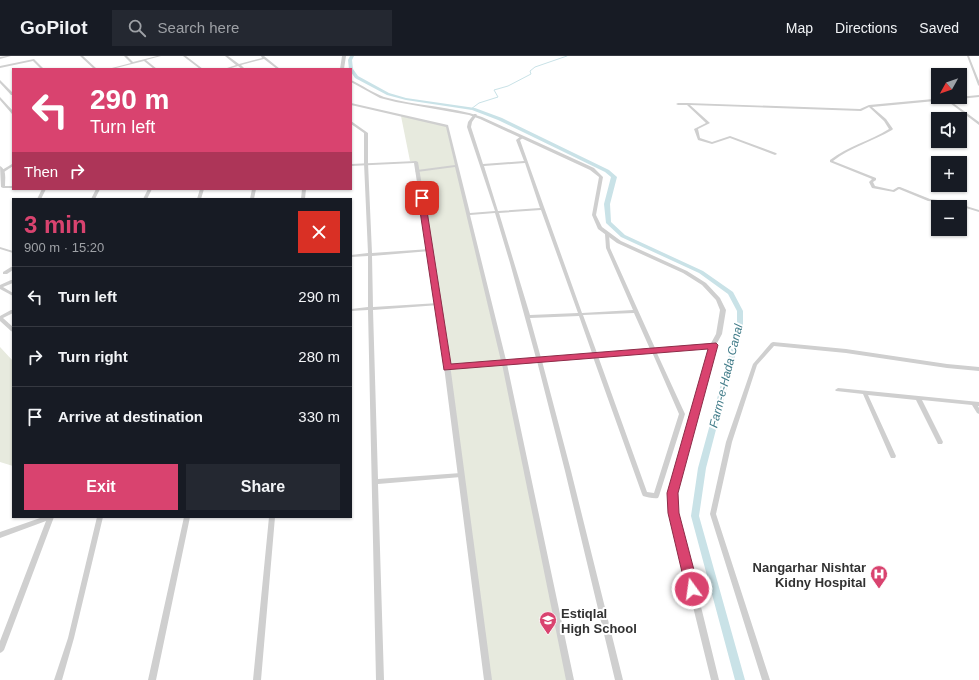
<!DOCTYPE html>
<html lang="en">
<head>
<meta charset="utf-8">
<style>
  :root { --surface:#171b24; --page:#242831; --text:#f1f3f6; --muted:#9ea1a6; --line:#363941; --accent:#d9436f }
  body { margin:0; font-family:Arial,sans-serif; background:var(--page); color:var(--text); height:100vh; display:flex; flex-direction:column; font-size:15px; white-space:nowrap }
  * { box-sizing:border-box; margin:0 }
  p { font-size:13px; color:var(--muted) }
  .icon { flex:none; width:22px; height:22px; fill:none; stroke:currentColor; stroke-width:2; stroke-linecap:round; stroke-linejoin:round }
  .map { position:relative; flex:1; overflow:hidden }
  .details { position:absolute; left:12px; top:142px; width:340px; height:320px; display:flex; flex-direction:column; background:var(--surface); border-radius:0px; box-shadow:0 1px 3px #0004 }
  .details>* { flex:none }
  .guide { position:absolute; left:12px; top:12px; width:340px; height:122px; border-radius:0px; box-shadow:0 1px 3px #0004; background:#d9436f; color:#fff; overflow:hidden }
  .needle { width:26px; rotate:230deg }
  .buttons { position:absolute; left:931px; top:12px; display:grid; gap:8px }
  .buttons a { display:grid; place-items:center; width:36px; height:36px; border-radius:0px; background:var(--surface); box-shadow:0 1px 3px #0004; font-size:20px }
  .pin { position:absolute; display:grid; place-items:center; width:34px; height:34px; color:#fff; margin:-17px; border-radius:8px; box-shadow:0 2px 6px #0006 }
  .me { position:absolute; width:44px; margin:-22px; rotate:346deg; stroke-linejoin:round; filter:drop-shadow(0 0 3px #0008) }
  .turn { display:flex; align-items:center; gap:14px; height:84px; padding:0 12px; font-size:18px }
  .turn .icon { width:52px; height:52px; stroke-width:2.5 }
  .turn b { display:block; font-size:28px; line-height:34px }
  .then { display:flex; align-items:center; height:38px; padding:0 12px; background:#0003; gap:8px; font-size:15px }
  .round { display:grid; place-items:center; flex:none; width:42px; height:42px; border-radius:0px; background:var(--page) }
  .summary { display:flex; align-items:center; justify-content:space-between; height:68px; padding:0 12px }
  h1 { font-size:24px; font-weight:700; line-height:30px; color:var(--accent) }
  .cta { display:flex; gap:8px; margin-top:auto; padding:8px 12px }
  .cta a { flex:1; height:46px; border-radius:0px; background:var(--accent); color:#fff; font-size:16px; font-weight:700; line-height:46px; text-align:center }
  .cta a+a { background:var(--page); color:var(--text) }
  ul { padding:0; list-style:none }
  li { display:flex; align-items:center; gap:12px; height:60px; padding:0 12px; border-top:1px solid var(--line) }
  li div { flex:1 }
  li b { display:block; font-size:15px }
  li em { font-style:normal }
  header { display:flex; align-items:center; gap:24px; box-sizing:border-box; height:56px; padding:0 20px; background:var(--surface); border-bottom:1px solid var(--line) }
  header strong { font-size:19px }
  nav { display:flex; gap:22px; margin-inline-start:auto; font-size:14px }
  .search { width:280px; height:36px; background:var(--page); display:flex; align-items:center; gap:10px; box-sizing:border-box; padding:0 14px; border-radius:0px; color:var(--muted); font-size:15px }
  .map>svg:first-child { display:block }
  .green { fill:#e7eade }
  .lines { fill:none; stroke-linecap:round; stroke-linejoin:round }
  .stream { stroke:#c9e2e7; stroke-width:1 }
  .canal { fill:#c9e2e7; fill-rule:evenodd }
  .minor { fill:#cfcfcf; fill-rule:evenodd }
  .tertiary { fill:#cfcfcf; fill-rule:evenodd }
  .route { fill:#d9436f; stroke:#8d2c48 }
  .labels { text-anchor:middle; stroke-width:4; stroke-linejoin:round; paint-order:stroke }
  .water-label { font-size:12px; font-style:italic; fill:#417c89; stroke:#fff }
  .near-poi-label { font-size:13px; font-weight:bold; fill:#323232; stroke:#fff; text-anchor:end }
</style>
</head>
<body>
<header>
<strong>GoPilot</strong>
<div class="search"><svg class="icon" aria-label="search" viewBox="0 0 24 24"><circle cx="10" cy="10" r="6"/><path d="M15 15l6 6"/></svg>Search here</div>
<nav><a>Map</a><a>Directions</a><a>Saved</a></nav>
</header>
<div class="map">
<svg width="979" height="624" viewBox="0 0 979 624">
  <rect width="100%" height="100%" fill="#fff"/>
  <path class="green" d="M401,60L447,70L504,307L570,624H488L463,431L416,106L410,105Z
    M0,291L13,305V410L0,406Z"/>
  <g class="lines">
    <path class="stream" d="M471,53L479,47L498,41L494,34L508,30L531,18L530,15L535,11L567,0"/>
    <path class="canal" d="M350,0H354L352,4L353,13L358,20L389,37L406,42L475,52L502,62L609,114L617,121L610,148L611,166L625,179L703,215L733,236L743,255V270L706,412L699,460L745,624H735L691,460L698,412L737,270V255L728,238L699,217L621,181L606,167L604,148L611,121L605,116L498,64L472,54L406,44L387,39L355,22L351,16V13H349L348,4Z"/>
    <path class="minor" d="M6,0H11L0,3V1Z
      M80,0H83L97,13H94Z
      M124,0H127L133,6L157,0H161L146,4L157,13H154L144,5L112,13H108L131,7Z
      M183,0H186L203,13H200Z
      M225,0H228L239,8L262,2L261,0H264L280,13H277L264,3L241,9L245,13H242L238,10L228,13H224L236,9Z
      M967,0H969L979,25V30L978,29Z
      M34,3L44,13H41L33,5L0,12V10Z
      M0,24L13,37V39H11L0,27Z
      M979,39V41L949,44L979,66V69L946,44L872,51L886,63L893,73L892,74C873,85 851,91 833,105L876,122V124L873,126L875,130L893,134L898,131H900L930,143L953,146L979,154V156L953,148L928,145L899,133L894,136L872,132L869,126L872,123L830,106V104C848,90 870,85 889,73L884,65L869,51L861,55L690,49L710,67L698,73L700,82L712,86L730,80L776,97L777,98L775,99L730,82L712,88L698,84L694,73L706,67L687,49H678L676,48L678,47H687L860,53L869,49L944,42L945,41L947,42Z
      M0,41L13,55V58H12L0,44Z
      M351,47L448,69L470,157L495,155L467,71L468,66L474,58H476L477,59L472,66L471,71L483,108L524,105L516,84L521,80H523V82L520,84L582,257L633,254L606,192L605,178L607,177L609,178L610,192L655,292L713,287L715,289L713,291L656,295L685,358L659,440L658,442C654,443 647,441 643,440L642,438L593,301L542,305L571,415L623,624H615L565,415L537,305L507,308L574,624H566L502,308L447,313L445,311L447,309L501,305L455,111L417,116L415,115L417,114L455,109L446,71L351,49ZM525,107L540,152L498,155L484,110ZM541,154L578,257L530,259L499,157ZM495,157L510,207L536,302L506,304L470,159ZM634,257L650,293L597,297L583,259ZM579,260L592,297L541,302L530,262ZM652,296L679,358L654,437L647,436L598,300Z
      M351,65L368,77V107L372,197L430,193L432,194L430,195L372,200L373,251L439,247L441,248L439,249L373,254L378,423L461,417H463L464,419L463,421H461L378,428L384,624H376L368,254L351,255V253L368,251V200L351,201V199L368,197L364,107V77L351,68Z
      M12,108H13V110L4,116H2V114Z
      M42,133H46L41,143H37Z
      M96,133H100L95,143H91Z
      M148,133H152L147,143H143Z
      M200,133H204L201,143H197Z
      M252,133H256L254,143H250Z
      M302,133H306L305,143H301Z
      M0,191L13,195V197L0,193Z
      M11,211H13V214L7,218H3V216Z
      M11,224H13V227L3,231L13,237V240L0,233V229Z
      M11,254H13V257L3,262L13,271V276L11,275L0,265V260Z
      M773,286L846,293L947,308L979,311V315L947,312L846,297L774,290L757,309L732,386L716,458L770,624H762L710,458L726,386L753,308L771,287Z
      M838,332L979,346V350H978L979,352V358L977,357L972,349L922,344L943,386L942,388H938L916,344L868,339L896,400L895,402H891L890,400L863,338L836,335L835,334Z
      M43,461H54L4,594L2,596L0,597V585L46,465L0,482V476Z
      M97,461H103L74,582L62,624H54L68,582Z
      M184,461H190L156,624H148Z
      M269,461H275L261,624H253Z"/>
    <path class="tertiary" d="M342,0H346L344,13H340Z
      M351,24C362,29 373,37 384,41C416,50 451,50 482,61L594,112L603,121L596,159L602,171L621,185L687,215L706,227L720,242L726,254L722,278L716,289L676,437L678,457L719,624H711L670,457L668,437L710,289L716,278L720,254L716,244L702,229L683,217L617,187L598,173L592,159L599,121L590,114L480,63L469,59L396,46L380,42L351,26Z
      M416,105L418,106L442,248L492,624H484L436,248L414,107L351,110V108Z
      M0,110C7,114 5,122 5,130H13V132H3L1,131Z"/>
  </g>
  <path class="route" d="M422,139L425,142L451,308L716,287L718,289L678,437L679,457L699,533L697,537L692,538L688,537L686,533L668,457L667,437L708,293L444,314L418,142Z"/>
  <defs>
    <g id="hospital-pin" transform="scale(0.9)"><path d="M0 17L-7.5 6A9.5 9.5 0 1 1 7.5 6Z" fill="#d9436f" stroke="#fff"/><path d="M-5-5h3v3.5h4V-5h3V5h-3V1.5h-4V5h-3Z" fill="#fff"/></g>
    <g id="school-pin" transform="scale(0.9)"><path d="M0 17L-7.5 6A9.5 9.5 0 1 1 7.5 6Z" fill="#d9436f" stroke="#fff"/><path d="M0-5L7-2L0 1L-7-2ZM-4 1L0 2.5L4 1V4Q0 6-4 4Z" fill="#fff"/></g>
  </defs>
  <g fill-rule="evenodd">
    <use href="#hospital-pin" x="879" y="518"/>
    <use href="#school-pin" x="548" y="564"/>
  </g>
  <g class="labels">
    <g class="water-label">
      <text transform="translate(726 320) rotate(-76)" y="4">Farm-e-Hada Canal</text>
    </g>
    <g class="near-poi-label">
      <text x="866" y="516">Nangarhar Nishtar<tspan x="866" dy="15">Kidny Hospital</tspan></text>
      <text x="561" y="562" text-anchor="start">Estiqlal<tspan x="561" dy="15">High School</tspan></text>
    </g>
  </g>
</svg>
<div class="buttons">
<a><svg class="needle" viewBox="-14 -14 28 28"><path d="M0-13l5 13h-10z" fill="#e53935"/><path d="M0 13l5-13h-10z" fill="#9ea1a6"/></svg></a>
<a><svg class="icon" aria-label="sound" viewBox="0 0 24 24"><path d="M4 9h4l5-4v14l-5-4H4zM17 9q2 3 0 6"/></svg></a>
<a>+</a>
<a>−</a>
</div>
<div class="pin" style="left:422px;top:142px;background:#d93025"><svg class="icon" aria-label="arrive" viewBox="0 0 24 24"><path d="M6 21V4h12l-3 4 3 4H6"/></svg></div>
<svg class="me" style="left:692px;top:533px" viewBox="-20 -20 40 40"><circle r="17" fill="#d9436f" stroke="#fff" stroke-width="3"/><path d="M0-11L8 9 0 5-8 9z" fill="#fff"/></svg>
<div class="guide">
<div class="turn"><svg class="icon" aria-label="left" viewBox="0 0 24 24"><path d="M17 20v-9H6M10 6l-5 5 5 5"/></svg><div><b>290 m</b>Turn left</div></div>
<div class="then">Then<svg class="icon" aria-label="right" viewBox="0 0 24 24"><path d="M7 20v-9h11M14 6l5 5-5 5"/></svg></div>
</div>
<section class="details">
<div class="summary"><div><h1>3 min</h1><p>900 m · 15:20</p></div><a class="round" style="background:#d93025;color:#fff"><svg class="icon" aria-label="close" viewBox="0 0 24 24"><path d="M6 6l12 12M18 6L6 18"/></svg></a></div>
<ul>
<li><svg class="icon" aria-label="left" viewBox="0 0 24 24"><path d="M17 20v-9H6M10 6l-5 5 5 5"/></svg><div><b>Turn left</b></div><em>290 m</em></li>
<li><svg class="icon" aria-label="right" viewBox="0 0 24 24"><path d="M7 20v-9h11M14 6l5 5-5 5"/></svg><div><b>Turn right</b></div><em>280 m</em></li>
<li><svg class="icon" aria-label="arrive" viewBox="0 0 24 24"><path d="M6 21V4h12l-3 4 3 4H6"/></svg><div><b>Arrive at destination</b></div><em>330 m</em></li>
</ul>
<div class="cta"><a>Exit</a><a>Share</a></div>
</section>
</div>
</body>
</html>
